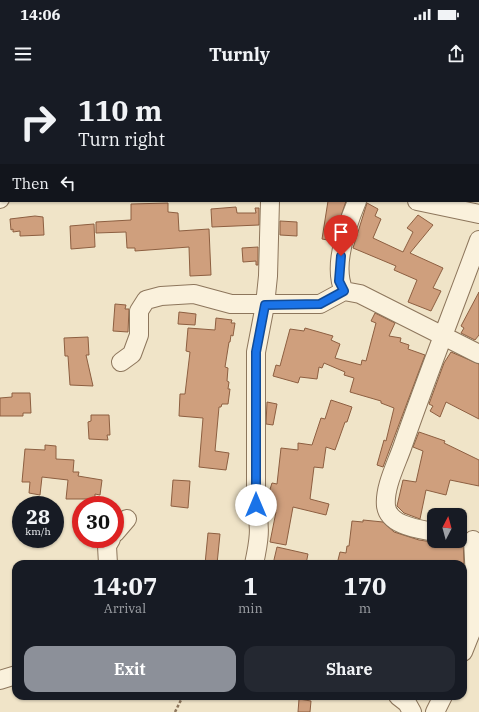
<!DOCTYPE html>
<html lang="en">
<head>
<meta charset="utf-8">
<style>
  :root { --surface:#171b24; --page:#242831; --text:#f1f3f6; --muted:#9ea1a6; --accent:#8c9099 }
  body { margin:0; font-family:"IBM Plex Serif",serif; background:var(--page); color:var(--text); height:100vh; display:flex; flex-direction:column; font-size:15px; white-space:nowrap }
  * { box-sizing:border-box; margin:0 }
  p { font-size:13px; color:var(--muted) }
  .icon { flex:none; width:22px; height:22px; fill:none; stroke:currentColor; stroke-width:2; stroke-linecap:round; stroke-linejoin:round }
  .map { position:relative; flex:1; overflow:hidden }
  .side { position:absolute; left:12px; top:480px; width:455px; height:140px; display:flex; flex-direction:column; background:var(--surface); border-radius:12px; box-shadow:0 1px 3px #0004 }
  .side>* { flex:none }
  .hud { position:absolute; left:0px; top:0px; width:479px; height:122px; box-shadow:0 1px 3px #0004; background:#171b24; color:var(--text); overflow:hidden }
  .needle { width:26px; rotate:6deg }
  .fabs { position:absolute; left:427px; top:428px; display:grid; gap:8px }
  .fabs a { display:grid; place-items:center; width:40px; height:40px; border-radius:8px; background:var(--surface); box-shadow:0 1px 3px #0004; font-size:20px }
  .speed { position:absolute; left:12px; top:416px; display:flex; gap:8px; font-size:20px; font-weight:700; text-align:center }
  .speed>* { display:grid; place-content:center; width:52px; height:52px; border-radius:50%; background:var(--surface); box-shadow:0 1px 3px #0004; line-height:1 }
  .speed small { font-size:10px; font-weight:400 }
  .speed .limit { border:6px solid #d22; background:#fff; color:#111 }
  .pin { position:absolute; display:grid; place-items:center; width:34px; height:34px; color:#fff; margin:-41px -17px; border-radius:50% 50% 50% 0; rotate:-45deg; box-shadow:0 0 4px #0007 }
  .pin .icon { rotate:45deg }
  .me { position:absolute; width:44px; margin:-22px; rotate:0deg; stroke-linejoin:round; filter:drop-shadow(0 0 3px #0008) }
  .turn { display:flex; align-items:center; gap:14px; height:84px; padding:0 12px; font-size:18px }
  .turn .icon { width:52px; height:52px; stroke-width:2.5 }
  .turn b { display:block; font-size:28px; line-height:34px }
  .then { display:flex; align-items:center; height:38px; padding:0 12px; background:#0003; gap:8px; font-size:15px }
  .eta { display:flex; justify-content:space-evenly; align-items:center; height:68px; text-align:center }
  .eta b { font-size:24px; font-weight:800; line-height:28px }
  .action { display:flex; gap:8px; margin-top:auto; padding:8px 12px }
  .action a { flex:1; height:46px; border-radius:12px; background:var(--accent); color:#fff; font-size:16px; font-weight:800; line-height:46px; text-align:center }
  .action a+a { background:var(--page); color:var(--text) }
  .status { display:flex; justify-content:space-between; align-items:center; height:28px; padding:0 20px; background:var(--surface); direction:ltr }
  .status svg { height:11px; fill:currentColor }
  header { display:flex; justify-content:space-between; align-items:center; height:52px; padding:0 12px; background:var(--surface); font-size:18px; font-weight:800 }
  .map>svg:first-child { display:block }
  .building { fill:#cf9f7d; stroke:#8d5f41 }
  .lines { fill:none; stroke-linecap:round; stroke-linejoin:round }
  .minor-casing { stroke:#8d765c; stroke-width:20 }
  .path { stroke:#8d765c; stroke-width:2.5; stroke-dasharray:3 2; stroke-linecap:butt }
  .minor { stroke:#faf1dc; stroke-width:18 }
  .route-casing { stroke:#114b97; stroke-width:10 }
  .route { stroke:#1a73e8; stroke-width:7 }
</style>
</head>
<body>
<div class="status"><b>14:06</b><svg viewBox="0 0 49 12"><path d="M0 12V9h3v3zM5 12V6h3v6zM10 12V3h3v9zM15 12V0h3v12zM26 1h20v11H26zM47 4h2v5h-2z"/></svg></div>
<header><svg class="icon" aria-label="menu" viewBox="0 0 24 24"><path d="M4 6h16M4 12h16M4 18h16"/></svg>Turnly<svg class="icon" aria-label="share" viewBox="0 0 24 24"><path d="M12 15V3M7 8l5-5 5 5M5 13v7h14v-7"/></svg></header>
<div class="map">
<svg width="479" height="632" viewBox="0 0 479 632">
  <rect width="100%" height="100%" fill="#f0e4c8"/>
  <path class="building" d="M328,121H346L333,161L322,159Z
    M168,123V132L178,133L179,151L209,149L211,195L190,196L189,167L135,171V168H127L126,152L96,153V142L131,140V124Z
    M367,123L378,129L375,136L381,139L373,158L403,172L413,152L407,148L418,135L433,145L410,173L443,188L433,208L441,211L431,231L408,222L417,200L394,190L396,186L353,168Z
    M236,127L237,133H256L255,128H259V145L212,147L211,129Z
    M35,136L43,137L44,155L20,156V151L13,152V149L11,150L10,139Z
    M280,141L297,142V156L280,155Z
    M94,144L95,167L71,169L70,146Z
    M258,167V185H256V181L243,182L242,168Z
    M479,212V255L475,260L461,253L464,248L461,246Z
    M115,224L126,225L125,229H129L128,252L113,251Z
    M179,232L196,234L195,245L178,244Z
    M375,233L395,243L389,256L401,258L400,262L409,265L408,269L425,275L383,387L377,385L384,360L386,361L394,328L381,323V321L350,312L354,298L344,295L345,292L324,283L322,288L319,287L317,299L300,297L298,303L273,296L276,285L280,286L290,249L304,251L305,248L333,256L331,260L340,264L335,278L361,285L362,280L366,281L376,243L371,241Z
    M216,238L232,240L231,243H235L233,256L231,255L230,262H229L225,287L228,288L227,301L229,302L228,309H230L228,324H222L221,327H219L215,371L229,373L226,390L199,387L203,338L179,336L180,314H185L190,272L186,271L188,248L215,250Z
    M88,257L89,275H86L93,306L70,305L68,276H65L64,258Z
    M451,272L479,284V339L446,322L440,337L430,331L433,326L429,324L444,283Z
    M12,313H30L31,333H23V336H0V318L12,317Z
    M331,320L352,327L347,342H345L335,370L326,367L323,388L314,387L310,419L329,424L326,435L293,427L286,465L270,462L276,432L268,431L267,419L272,403L277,404L281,368L298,370V363L312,365L321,338L325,339Z
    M267,322L277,324L273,345L266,344Z
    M91,335H109L110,355H107L108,360L89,359L88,342L91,341Z
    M419,352L445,361L444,363L479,380V406L450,400L446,415L426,410L420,439L404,433L397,426L403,400L416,402L423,371L413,367Z
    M45,365L56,366V379L74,380L73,392H79L78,396L102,400L100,415L95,414V419H66L68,400L42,397L40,415L29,413L30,402H22L25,369L45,370Z
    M173,400L190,401L188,428L171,426Z
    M363,440L383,442L394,452L419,460L432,462L463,459L464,484H337L340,472L346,473L347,466H349L352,441L363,442Z
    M208,453L220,454L217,484H205Z
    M277,467L308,474L306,484H273Z
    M299,619L311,621L310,632H298Z"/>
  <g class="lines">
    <g class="minor-casing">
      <path id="minor" d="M333,1V0
        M0,107V119
        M357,121C347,145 332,186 344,211L360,214L479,274
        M417,121L479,134
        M121,282L132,274L139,255V231L146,220L161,216L194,214L231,224H320L344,211
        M434,452C419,449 389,446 386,426C384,407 397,383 403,365C427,296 454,228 479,160
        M115,453L127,439
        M108,484L107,466L111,459
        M254,484C259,461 261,448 256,425V272L265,225L268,196L270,121
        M463,552H471L475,499L473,460
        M463,572L471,552L477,544
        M0,600L16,595
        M398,616L407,623L412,632
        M435,632L443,616"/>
    </g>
    <path class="path" d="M175,632L183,616"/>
    <use href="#minor" class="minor"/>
  </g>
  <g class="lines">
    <g class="route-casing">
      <path id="route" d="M256,425V272L265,225L320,224L344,211L339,201L341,176"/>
    </g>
    <use href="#route" class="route"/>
  </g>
</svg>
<div class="fabs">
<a><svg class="needle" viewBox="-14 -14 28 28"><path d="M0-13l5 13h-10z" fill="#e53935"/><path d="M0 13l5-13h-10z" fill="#9ea1a6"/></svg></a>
</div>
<div class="speed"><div>28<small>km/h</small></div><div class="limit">30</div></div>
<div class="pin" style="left:341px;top:176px;background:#d93025"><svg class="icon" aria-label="arrive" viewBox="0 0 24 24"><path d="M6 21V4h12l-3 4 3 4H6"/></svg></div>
<svg class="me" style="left:256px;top:425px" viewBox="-20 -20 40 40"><circle r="19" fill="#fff"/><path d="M0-13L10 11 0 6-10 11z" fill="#1a73e8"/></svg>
<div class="hud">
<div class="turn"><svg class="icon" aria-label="right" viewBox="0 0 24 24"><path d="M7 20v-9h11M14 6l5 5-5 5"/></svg><div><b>110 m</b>Turn right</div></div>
<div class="then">Then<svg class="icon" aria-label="left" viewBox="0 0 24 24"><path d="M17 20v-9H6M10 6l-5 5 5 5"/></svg></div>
</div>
<section class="side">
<div class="eta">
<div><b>14:07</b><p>Arrival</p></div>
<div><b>1</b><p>min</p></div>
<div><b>170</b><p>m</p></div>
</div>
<div class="action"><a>Exit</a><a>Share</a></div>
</section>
</div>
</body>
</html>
